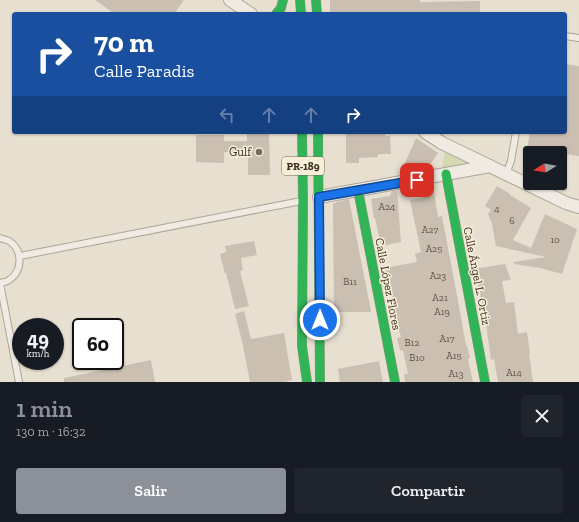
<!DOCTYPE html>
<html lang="es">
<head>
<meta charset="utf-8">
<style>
  :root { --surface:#171b24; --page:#20242c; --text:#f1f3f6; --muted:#9ea1a6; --accent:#8c9099 }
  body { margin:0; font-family:"Zilla Slab",serif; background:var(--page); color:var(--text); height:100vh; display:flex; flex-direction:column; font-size:15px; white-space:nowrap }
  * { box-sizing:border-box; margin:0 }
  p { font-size:13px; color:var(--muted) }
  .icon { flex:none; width:22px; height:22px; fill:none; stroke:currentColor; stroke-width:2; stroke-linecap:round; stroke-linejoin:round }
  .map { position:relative; height:382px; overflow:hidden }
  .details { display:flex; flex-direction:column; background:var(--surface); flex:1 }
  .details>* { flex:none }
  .hud { position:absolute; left:12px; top:12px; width:555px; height:122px; border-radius:4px; box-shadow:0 1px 3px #0004; background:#1a4fa0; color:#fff; overflow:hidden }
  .needle { width:26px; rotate:259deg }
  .buttons { position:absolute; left:523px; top:146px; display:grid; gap:8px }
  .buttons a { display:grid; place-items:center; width:44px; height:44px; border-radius:4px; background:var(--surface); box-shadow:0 1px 3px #0004; font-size:20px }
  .speed { position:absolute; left:12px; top:318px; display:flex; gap:8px; font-size:20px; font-weight:700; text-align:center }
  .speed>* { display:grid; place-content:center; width:52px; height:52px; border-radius:50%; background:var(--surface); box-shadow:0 1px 3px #0004; line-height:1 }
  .speed small { font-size:10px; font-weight:400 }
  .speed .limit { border:2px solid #111; border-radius:6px; background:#fff; color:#111 }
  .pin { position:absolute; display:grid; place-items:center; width:34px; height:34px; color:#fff; margin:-17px; border-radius:8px; box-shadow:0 2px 6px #0006 }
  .me { position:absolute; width:44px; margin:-22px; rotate:0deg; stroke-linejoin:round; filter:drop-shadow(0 0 3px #0008) }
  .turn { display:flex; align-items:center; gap:14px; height:84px; padding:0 16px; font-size:18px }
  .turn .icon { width:52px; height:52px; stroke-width:2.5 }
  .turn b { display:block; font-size:28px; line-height:34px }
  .lanes { display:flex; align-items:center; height:38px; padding:0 16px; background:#0003; justify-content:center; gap:20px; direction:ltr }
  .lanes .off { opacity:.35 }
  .round { display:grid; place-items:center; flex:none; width:42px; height:42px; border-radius:4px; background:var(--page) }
  .overview { display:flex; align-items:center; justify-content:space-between; height:68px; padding:0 16px }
  h1 { font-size:24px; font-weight:600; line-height:30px; color:var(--accent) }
  .button { display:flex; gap:8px; margin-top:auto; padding:8px 16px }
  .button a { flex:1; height:46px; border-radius:4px; background:var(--accent); color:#fff; font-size:16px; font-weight:600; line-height:46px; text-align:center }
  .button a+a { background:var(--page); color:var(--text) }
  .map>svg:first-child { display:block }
  .green { fill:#d6d7b3 }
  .building { fill:#cbbfb2 }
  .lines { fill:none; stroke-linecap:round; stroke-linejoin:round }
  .lane-casing { stroke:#ada599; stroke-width:8 }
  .street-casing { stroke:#ada599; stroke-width:14 }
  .fast-casing { stroke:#9c958a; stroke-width:10 }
  .lane { stroke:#efebe3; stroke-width:6 }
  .street { stroke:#efebe3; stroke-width:12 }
  .fast { stroke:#30b455; stroke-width:9 }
  .route-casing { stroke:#114b97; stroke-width:10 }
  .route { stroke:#1a73e8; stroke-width:7 }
  .poi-dot { fill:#786c5e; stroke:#f7eed8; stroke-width:1.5 }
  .labels { text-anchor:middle; stroke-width:3; stroke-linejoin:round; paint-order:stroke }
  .number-label { font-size:10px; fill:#605244 }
  .shield { fill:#f7eed8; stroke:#756857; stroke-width:1 }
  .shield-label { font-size:11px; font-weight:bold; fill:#3d2e20 }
  .poi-label { font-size:12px; fill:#3d2e20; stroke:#f7eed8; text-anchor:end }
  .street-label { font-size:12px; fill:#3d2e20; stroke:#f7eed8 }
</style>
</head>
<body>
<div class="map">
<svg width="579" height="382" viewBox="0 0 579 382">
  <rect width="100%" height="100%" fill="#e7e0d1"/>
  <path class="green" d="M445,150L476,162L442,169Z"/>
  <path class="building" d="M95,0H184L174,14H115Z
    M330,0H420V2L480,1V14H330Z
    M565,64L579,66V156L527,149L530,132H565Z
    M247,132H269L270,175H248V152H224V163L196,162V135H224V141H247Z
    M346,132H385V136H390L391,154H378V157L359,158V163H346Z
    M416,138L438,153L428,168L423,165L421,169L417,167L414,171L404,165Z
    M497,186L510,194V195L531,208L513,240L531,248L545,214L577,229L562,274L540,268L514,264V262L546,257L496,246L492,224L488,214L491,210L485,206Z
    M392,191H397L401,242L381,246L375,218H374L371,199L390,196Z
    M434,192L438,217L442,216L458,301L466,345H467L470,358L468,359L473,382H405L404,374H408L403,350L400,351L397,338L401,337L395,316L391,284L387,285L384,268L417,262L415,254L421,252L410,200L422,198L421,194Z
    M349,199L370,306L371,312H334L333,204L337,202Z
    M254,241L257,255L241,258L243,270L240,271L249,306L235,309L226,273L225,274L220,254L226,252L225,246Z
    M505,264L511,280L502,281L506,303L514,302L518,334L527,332L530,353H529L533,382H498L494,359L491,360L483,302H482L474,269Z
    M244,311L251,339L284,333L292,380L285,382H250L242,341L235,314Z
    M151,360L155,382H64V378Z
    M379,361L383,382H340L338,369Z"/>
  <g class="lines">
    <g class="lane-casing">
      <path id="lane" d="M565,36L579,38
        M506,174L511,161L516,132
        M0,238C3,239 7,240 9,241C23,250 23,271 9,280C7,282 3,282 0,283
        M20,256L301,201
        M0,283L19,382"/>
    </g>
    <g class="street-casing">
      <path id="street" d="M230,0L251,14
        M425,132L442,143L566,203L579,207
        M319,197L490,166"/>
    </g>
    <g class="fast-casing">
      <path id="fast" d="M300,0L301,14
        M316,0L317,14
        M276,14L281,8L283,0
        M302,132L303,200L302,346L307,382
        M318,132L320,382
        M446,174L485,382
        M358,190L395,382"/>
    </g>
    <use href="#lane" class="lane"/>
    <use href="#street" class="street"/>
    <use href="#fast" class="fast"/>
  </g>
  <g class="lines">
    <g class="route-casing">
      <path id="route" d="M320,320L319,197L417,180"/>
    </g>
    <use href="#route" class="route"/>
  </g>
  <circle class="poi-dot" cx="259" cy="152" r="4"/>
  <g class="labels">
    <g class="number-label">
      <text x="387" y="210">A24</text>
      <text x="497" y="212">4</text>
      <text x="512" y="224">6</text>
      <text x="430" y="233">A27</text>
      <text x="555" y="243">10</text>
      <text x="434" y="252">A25</text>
      <text x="438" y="279">A23</text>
      <text x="350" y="285">B11</text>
      <text x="440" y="301">A21</text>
      <text x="442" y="315">A19</text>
      <text x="447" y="342">A17</text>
      <text x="412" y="346">B12</text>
      <text x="454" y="359">A15</text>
      <text x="417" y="361">B10</text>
      <text x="514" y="376">A14</text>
      <text x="456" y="377">A13</text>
    </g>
    <rect class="shield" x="282" y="157" width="42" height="18" rx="3"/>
    <g class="shield-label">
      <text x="303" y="170">PR-189</text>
    </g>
    <g class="poi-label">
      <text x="251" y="156">Gulf</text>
    </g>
    <g class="street-label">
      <text transform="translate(477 276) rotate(79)" y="4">Calle Ángel L. Ortiz</text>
      <text transform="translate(388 284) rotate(79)" y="4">Calle López Flores</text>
    </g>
  </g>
</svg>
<div class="buttons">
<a><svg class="needle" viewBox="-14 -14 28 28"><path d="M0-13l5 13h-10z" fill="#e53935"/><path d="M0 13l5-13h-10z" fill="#9ea1a6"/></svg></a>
</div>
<div class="speed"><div>49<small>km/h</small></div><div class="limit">60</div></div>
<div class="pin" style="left:417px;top:180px;background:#d93025"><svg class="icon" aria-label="arrive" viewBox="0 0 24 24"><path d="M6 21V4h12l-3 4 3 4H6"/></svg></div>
<svg class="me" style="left:320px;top:320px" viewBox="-20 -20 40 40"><circle r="17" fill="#1a73e8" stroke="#fff" stroke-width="3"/><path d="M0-11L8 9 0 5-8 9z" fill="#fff"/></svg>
<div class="hud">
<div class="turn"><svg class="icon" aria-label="right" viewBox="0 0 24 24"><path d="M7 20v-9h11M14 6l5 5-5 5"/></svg><div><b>70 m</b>Calle Paradis</div></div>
<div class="lanes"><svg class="icon off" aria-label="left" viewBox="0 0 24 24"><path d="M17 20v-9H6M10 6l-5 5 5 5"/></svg><svg class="icon off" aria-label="ahead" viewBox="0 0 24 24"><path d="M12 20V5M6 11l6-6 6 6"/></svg><svg class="icon off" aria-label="ahead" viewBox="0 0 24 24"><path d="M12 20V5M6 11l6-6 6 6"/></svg><svg class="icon" aria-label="right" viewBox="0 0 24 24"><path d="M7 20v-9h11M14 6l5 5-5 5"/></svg></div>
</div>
</div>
<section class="details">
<div class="overview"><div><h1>1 min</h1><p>130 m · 16:32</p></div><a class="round"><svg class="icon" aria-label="close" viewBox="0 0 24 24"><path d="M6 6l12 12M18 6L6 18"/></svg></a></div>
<div class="button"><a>Salir</a><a>Compartir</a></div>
</section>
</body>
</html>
